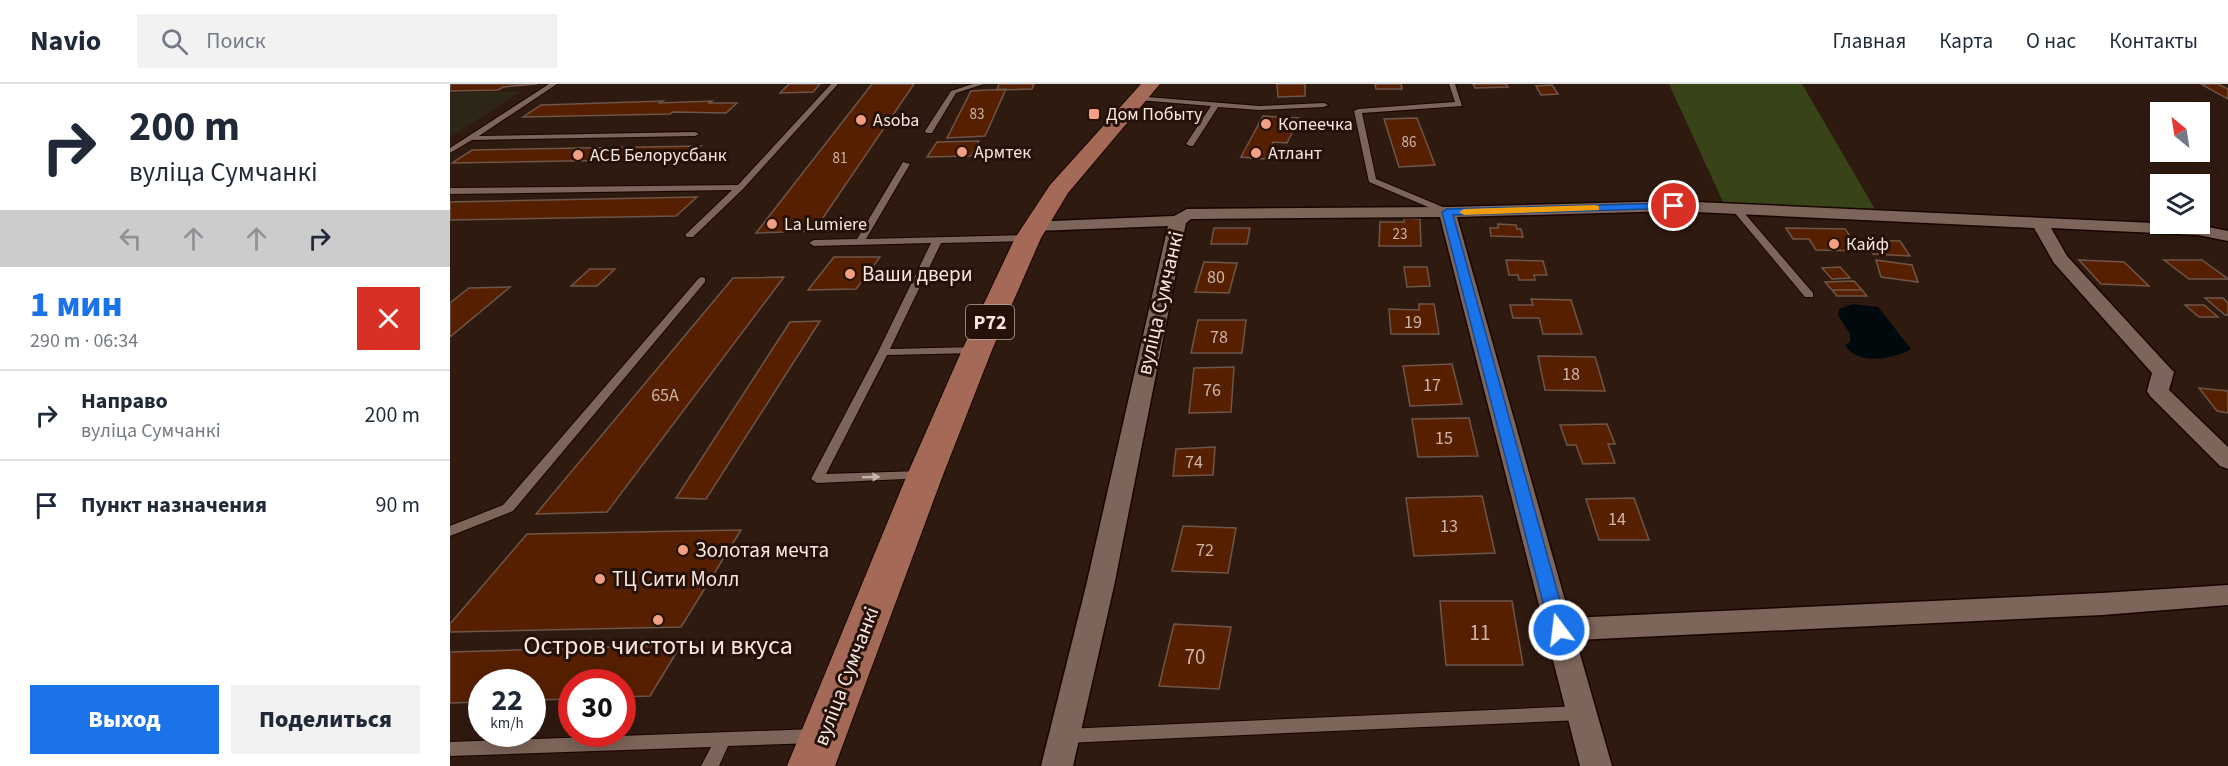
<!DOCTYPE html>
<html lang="ru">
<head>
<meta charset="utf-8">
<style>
  :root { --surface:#fff; --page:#f2f2f3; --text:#1f2937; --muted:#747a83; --line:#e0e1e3; --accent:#1a73e8 }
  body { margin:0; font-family:"Source Sans 3",sans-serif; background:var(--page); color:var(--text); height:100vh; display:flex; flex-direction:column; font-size:22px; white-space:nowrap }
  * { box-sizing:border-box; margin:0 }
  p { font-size:20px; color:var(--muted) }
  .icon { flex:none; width:33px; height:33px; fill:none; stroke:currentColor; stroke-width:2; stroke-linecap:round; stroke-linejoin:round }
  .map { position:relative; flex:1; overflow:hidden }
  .side { display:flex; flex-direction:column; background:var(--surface); width:450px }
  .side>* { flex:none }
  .hud { background:#fff; color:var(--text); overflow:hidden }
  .needle { width:39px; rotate:330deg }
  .tools { position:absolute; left:1700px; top:18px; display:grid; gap:12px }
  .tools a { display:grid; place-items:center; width:60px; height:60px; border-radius:0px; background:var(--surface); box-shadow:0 3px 15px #0003; font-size:30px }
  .speed { position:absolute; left:18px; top:585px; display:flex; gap:12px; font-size:30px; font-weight:700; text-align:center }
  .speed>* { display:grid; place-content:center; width:78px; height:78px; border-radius:50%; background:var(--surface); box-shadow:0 3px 15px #0003; line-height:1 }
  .speed small { font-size:15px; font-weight:400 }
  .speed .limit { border:9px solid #d22; background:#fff; color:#111 }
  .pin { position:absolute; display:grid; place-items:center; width:51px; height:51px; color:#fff; margin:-26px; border:3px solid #fff; border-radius:50%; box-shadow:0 2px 6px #0007 }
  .me { position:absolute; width:66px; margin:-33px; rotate:345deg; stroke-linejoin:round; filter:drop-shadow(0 0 4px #0008) }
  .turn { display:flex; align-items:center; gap:21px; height:126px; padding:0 30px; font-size:27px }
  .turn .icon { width:78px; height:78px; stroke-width:2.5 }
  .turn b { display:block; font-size:42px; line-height:51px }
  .lanes { display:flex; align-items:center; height:57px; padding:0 30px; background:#0003; justify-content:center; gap:30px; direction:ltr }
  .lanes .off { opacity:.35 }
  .round { display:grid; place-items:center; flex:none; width:63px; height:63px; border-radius:0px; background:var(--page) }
  .headline { display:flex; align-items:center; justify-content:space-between; height:102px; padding:0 30px }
  h1 { font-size:36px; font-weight:800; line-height:45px; color:var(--accent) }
  .button { display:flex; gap:12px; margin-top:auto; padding:12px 30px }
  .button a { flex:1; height:69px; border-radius:0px; background:var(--accent); color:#fff; font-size:24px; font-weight:800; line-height:69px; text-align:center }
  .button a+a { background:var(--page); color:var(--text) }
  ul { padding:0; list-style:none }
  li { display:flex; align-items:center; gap:18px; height:90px; padding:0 30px; border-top:2px solid var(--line) }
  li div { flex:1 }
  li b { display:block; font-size:22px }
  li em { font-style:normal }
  header { display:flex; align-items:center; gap:36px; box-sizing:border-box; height:84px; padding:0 30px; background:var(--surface); border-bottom:2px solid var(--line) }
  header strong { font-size:28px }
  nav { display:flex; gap:33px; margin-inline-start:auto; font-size:21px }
  .search { width:420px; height:54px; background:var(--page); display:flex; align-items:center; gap:15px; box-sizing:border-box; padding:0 21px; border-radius:0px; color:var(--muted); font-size:22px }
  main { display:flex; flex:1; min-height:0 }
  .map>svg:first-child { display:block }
  .education { fill:#2e2616 }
  .green { fill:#384417 }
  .water { fill:#00090c }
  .building { fill:#562000; stroke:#6e5549; stroke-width:1.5 }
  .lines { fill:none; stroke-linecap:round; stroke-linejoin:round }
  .lane-casing { stroke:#160500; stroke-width:2 }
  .street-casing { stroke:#160500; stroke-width:3 }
  .primary-casing { stroke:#160500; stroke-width:2 }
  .lane { fill:#7e6559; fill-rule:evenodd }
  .street { fill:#7e6559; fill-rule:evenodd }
  .primary { fill:#a56957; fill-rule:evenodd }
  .oneway { fill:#c6b3aa }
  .route { fill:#1a73e8; stroke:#114b97; stroke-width:1.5 }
  .slow { fill:#f59e0b }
  .poi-dot { fill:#f39f83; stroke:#251107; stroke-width:2 }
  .labels { text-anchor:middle; stroke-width:6; stroke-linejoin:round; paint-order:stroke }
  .far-number-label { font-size:15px; fill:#ceb5a8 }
  .far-poi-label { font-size:18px; fill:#f6e7e0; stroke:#251107; text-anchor:start }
  .number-label { font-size:18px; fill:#ceb5a8 }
  .shield { fill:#251107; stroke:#b7a79f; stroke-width:1.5 }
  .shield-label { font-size:20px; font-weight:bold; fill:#f6e7e0 }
  .poi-label { font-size:21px; fill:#f6e7e0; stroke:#251107; text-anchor:start }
  .street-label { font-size:21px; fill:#f6e7e0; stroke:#251107 }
  .near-number-label { font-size:21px; fill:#ceb5a8 }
  .near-poi-label { font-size:26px; fill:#f6e7e0; stroke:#251107 }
</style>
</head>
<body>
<header>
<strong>Navio</strong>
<div class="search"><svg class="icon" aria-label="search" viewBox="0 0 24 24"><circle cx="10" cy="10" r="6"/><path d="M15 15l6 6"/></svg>Поиск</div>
<nav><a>Главная</a><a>Карта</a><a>О нас</a><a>Контакты</a></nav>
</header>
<main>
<section class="side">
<div class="hud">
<div class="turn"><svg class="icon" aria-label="right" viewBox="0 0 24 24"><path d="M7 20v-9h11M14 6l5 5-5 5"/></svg><div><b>200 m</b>вуліца Сумчанкі</div></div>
<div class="lanes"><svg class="icon off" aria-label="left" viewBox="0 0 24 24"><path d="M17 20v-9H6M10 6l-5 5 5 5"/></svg><svg class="icon off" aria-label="ahead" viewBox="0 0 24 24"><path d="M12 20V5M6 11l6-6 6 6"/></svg><svg class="icon off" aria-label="ahead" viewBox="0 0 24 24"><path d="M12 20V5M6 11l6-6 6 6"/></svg><svg class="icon" aria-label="right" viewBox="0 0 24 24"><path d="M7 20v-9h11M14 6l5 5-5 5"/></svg></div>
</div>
<div class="headline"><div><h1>1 мин</h1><p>290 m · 06:34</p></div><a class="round" style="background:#d93025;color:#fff"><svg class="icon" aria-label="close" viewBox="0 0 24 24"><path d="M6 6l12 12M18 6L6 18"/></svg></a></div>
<ul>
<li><svg class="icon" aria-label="right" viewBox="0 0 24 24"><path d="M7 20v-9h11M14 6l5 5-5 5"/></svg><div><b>Направо</b><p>вуліца Сумчанкі</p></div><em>200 m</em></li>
<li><svg class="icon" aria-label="arrive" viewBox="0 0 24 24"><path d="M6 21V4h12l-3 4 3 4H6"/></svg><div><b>Пункт назначения</b></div><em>90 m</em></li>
</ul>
<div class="button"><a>Выход</a><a>Поделиться</a></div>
</section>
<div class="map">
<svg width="1778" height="682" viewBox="0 0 1778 682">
  <rect width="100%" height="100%" fill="#2f1a10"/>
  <path class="education" d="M72,7L0,53V9Z"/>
  <path class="green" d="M1219,0H1352L1426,127L1273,118Z"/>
  <path class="water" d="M1403,220L1428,223L1461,265C1445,275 1406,282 1395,261L1400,258V250L1388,231L1389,225Z"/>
  <path class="building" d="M0,0H87L53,3L48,6L0,7Z
    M339,0H370L363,8L330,9Z
    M422,0H464L364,147L306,149Z
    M549,0H584L582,5L547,6Z
    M827,0H855V12L828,13Z
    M925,0H951L952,5H926Z
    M1023,0H1056L1058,3L1025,4Z
    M1751,0H1768L1778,5V15Z
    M1102,1L1108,10L1091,11L1086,2Z
    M556,5L535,52L497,54L521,7Z
    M213,17L210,19L262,17L259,19H287L276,29L223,28L220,30L73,33L91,21Z
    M813,32L849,34L837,59L823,58L815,75L791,73Z
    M967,34L985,81L949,83L934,35Z
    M529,57L521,72L477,73L487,58Z
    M251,62L237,75L2,79L22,66Z
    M247,113L226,132L0,136V118Z
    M954,134L970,135L971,162H929L930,138H954Z
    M1048,140L1066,141L1067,145H1071L1073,153L1041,152L1040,144H1048Z
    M764,144H800L797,160H761Z
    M1336,144L1395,145L1411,167L1366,166L1359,155H1343Z
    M1414,156L1450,157L1460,172L1423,170Z
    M384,173H430L406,205L358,206Z
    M1056,176L1093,177L1097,191H1084L1085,196H1069L1068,191H1059Z
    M1426,176L1462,181L1468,198L1431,193Z
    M1629,176L1674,178L1699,202L1651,200Z
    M1714,176H1752L1778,195H1739Z
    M754,178L787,179L779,209L745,208Z
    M954,183H977L980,202L957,203Z
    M1390,183L1400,194L1382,195L1372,184Z
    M140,185H165L147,202H121Z
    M334,193L157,428L86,430L283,194Z
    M1404,197L1412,206H1382L1375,198Z
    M60,203L0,253V219L19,204Z
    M1382,206H1412L1417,212H1387Z
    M1755,214H1773L1778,219V231H1775Z
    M1081,215L1121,216L1132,250H1093L1089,234H1063L1060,221H1083Z
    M969,220H984L989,250H941L939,225L969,226Z
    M1735,221H1754L1768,233H1749Z
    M748,236H796L792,269H741Z
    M370,237L256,415L226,414L340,238Z
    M1088,272L1145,273L1155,307L1095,306Z
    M1002,280L1012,320L960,322L953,282Z
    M784,283L781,328L739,329L744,284Z
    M1749,304L1778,307V329L1767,327Z
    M1019,334L1028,372L968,373L962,335Z
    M1157,340L1165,360H1158L1165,379L1133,380L1126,361H1117L1110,341Z
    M765,363L763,391L723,392L726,365Z
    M1032,412L1045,469L964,472L956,414Z
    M1184,414L1199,456H1149L1136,415Z
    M733,442L786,444L778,489L722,487Z
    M291,446L231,543L0,548V540L77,450Z
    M990,517H1062L1073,581H996Z
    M724,540L781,543L769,605L709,602Z
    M231,561L200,612L172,613V598H122V615L82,616V598H32V618L0,619V568Z"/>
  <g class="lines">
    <g class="lane-casing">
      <path id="lane" d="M99,0H107L29,52L245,48L249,50L245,52L22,56L0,69V64Z
        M381,0H388L293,105L243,153H237L235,151L282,106L0,110V104L288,101Z
        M523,0H534L506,9L482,49H476L475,47L501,7Z
        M999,0H1005L1012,22L912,29L926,95L1000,126V130L997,131L919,98L904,27L908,25L1005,18Z
        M685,12L809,22L874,19L878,21L874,23L809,26L768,23L743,62H740L736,60L761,22L688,16H685Z
        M453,78L460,80L416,155L578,151L583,154L578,157L491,159L440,265L526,263L531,266L526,269L437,271L376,390L471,387L477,391L476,394L367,399L361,395L428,268L481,159L364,162L359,159L364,156L407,155Z
        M1287,123L1290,124L1363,209V213H1355L1284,128V124Z
        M252,193L255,194V198L63,427L0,452V442L53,421L249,194Z
        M1131,622L1137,624L1139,629L1137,634L1131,636L615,659L609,657L607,652L609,647L615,645Z
        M365,645L371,647L373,652L371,657L365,659L278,662L269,682H251L261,663L0,672V658Z"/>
    </g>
    <g class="street-casing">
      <path id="street" d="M1224,117L1748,141L1778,147V157L1748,151L1601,144L1617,172L1720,284L1724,288L1719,306L1778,363V385L1770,382L1700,312L1697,307L1702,289L1604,179L1584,144L1224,127L1007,133L1120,534L1652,509L1778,501V521L1652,531L1126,556L1162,682H1130L990,133L741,135L736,139L664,502L623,682H591L636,502L718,142L585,147L579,146L577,142L579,138L724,132L737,125L997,123Z"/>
    </g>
    <g class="primary-casing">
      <path id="primary" d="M691,0H710L618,109L591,154L542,266L493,391L385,682H337L457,391L512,266L565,154L600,101Z"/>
    </g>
    <use href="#lane" class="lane"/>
    <use href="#street" class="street"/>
    <use href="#primary" class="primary"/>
  </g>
  <defs><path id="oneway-solid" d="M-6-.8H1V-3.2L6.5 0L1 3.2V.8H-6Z" transform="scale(1.5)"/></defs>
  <use class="oneway" href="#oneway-solid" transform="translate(421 393) rotate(-2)"/>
  <path class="route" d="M1224,119L1229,122L1228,124L1003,131L1118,546L1115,551L1109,553L1103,551L1100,546L992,128L997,125Z"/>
  <path class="slow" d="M1145,121L1149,122V126L1014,131L1009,128L1014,125Z"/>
  <g class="poi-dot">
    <rect x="638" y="24" width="12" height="12" rx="3"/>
    <circle cx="411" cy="36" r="6"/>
    <circle cx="816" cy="40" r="6"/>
    <circle cx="512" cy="68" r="6"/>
    <circle cx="806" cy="69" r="6"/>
    <circle cx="128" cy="71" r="6"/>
    <circle cx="322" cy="140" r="6"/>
    <circle cx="1384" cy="160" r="6"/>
    <circle cx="400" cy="190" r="6"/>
    <circle cx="233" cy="466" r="6"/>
    <circle cx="150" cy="495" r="6"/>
    <circle cx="208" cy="536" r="6"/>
  </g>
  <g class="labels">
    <g class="far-number-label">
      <text x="527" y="35">83</text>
      <text x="959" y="63">86</text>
      <text x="390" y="79">81</text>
      <text x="950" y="155">23</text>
    </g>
    <g class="far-poi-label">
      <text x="656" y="36">Дом Побыту</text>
      <text x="423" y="42">Asoba</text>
      <text x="828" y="46">Копеечка</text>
      <text x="524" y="74">Армтек</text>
      <text x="818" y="75">Атлант</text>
      <text x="140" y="77">АСБ Белорусбанк</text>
      <text x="334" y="146">La Lumiere</text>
      <text x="1396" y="166">Кайф</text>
    </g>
    <g class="number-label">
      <text x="766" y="199">80</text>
      <text x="963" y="244">19</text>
      <text x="769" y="259">78</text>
      <text x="1121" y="296">18</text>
      <text x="982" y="307">17</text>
      <text x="762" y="312">76</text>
      <text x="215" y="317">65А</text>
      <text x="994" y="360">15</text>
      <text x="744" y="384">74</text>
      <text x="1167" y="441">14</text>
      <text x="999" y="448">13</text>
      <text x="755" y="472">72</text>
    </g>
    <rect class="shield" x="516" y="221" width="48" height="34" rx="4.5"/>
    <g class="shield-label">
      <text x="540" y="245">Р72</text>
    </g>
    <g class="poi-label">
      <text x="412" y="197">Ваши двери</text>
      <text x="245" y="473">Золотая мечта</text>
      <text x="162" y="502">ТЦ Сити Молл</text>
    </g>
    <g class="street-label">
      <text transform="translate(710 219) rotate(-77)" y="7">вуліца Сумчанкі</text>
      <text transform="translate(396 592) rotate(-69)" y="7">вуліца Сумчанкі</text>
    </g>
    <g class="near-number-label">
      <text x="1030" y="556">11</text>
      <text x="745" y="580">70</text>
    </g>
    <g class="near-poi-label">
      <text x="208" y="570">Остров чистоты и вкуса</text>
    </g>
  </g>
</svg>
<div class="tools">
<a><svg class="needle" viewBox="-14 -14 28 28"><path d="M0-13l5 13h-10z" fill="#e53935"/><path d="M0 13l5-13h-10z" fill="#747a83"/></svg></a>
<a><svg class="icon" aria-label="layers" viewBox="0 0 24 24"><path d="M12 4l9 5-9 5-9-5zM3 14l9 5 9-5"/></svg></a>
</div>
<div class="speed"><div>22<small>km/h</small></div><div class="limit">30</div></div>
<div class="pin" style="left:1224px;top:122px;background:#d93025"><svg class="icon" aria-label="arrive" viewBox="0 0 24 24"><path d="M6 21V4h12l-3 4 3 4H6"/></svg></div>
<svg class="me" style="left:1109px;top:546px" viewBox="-20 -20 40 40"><circle r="17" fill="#1a73e8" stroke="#fff" stroke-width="3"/><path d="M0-11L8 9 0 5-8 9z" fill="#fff"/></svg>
</div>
</main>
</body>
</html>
